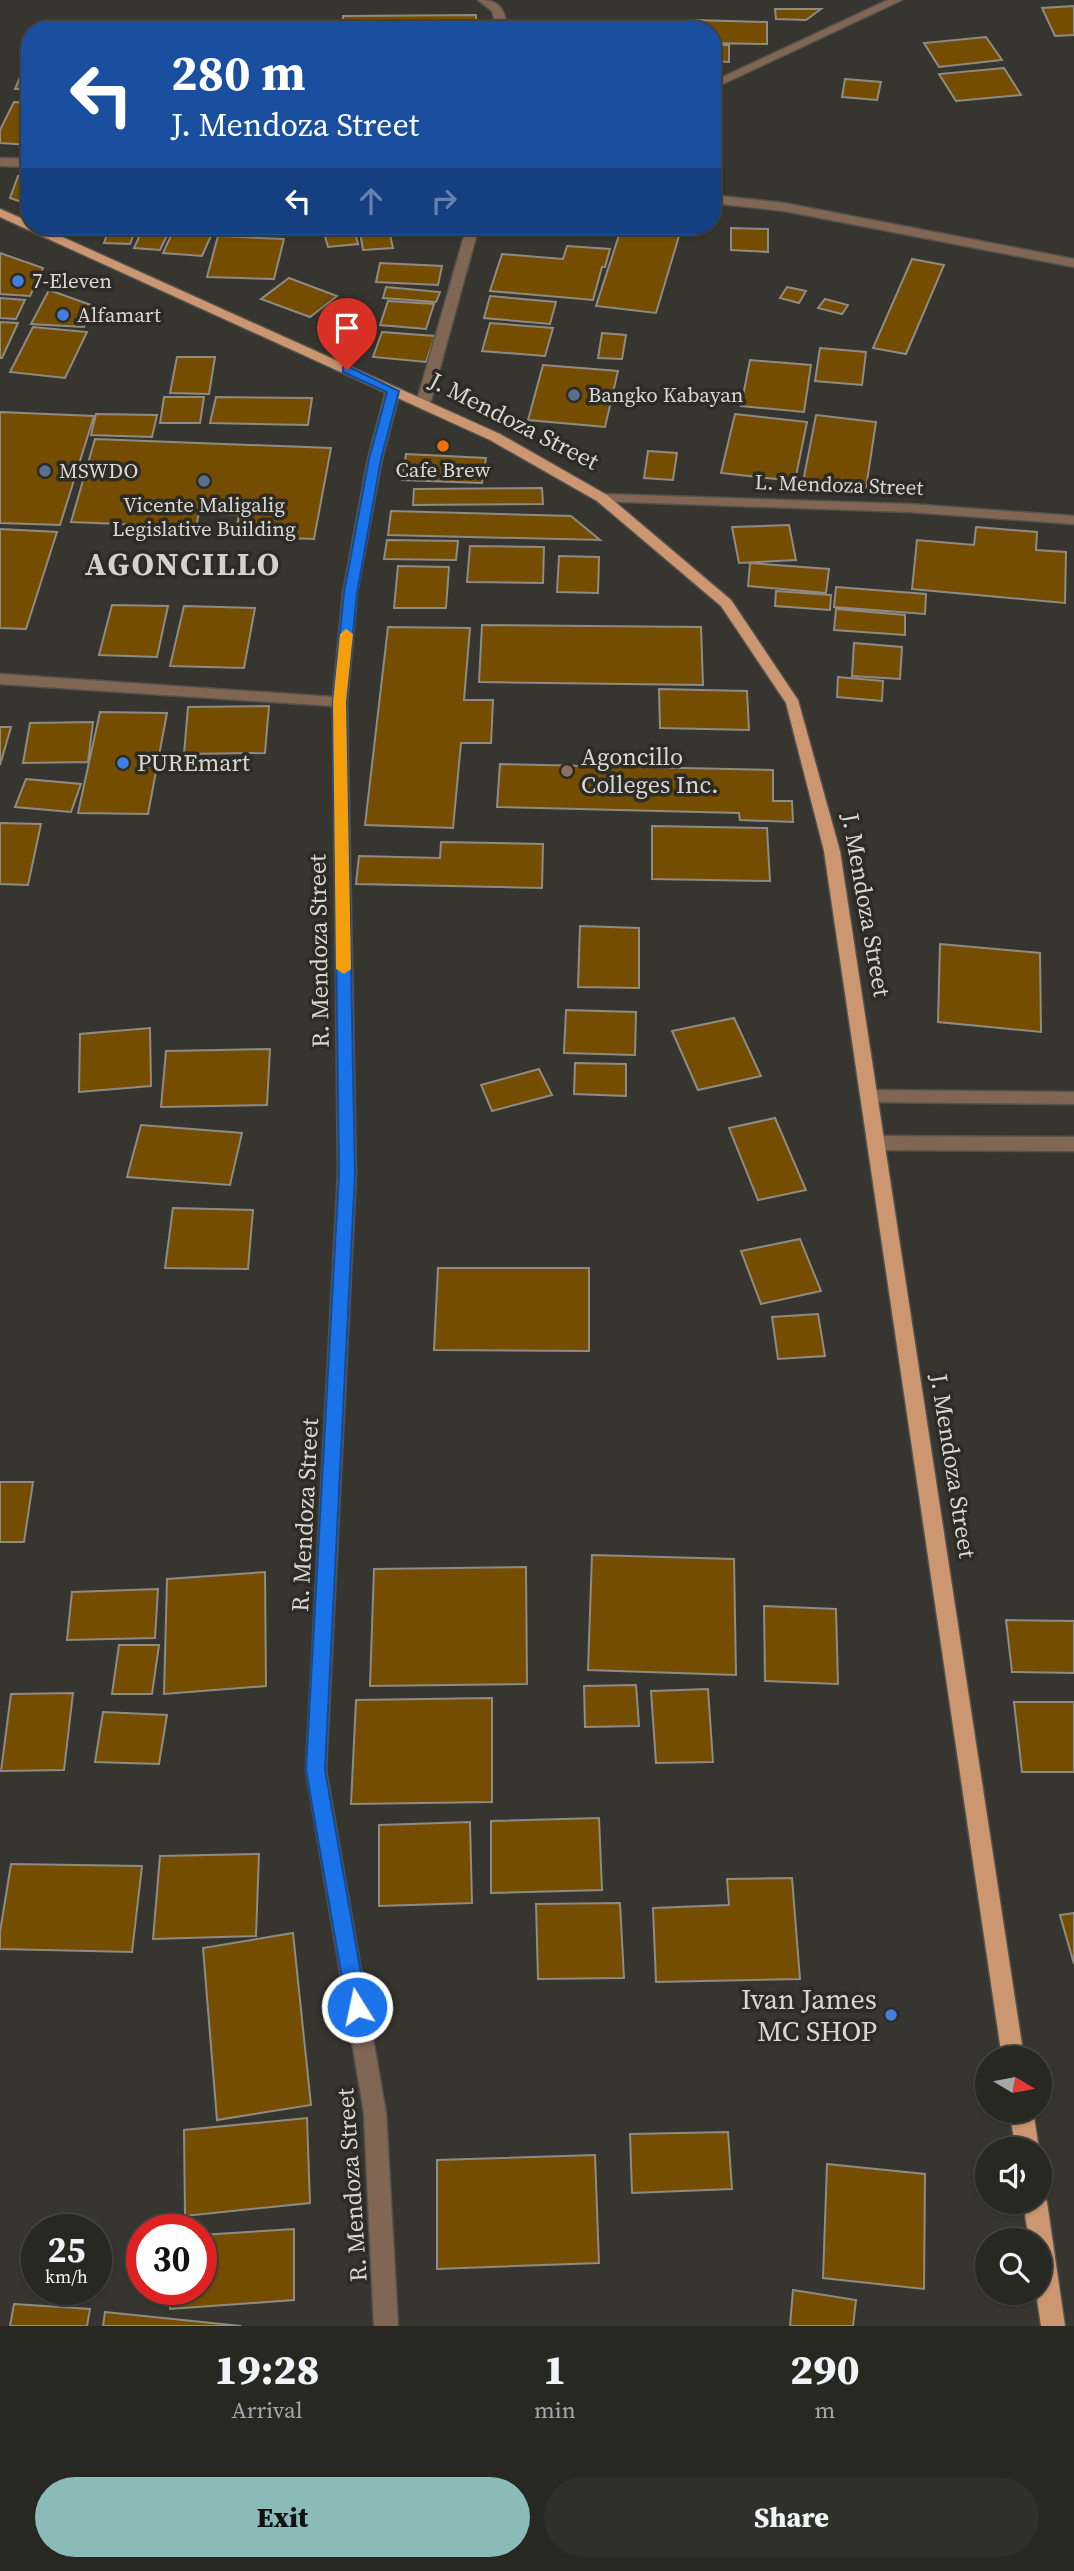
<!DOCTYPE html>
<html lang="en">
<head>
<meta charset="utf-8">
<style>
  :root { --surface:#282823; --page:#30302b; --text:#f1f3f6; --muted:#a5a6a6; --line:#444441; --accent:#8bbbb9 }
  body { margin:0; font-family:"Source Serif 4",serif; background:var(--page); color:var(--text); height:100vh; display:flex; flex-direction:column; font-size:26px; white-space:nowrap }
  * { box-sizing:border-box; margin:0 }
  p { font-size:23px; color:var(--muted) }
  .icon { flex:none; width:38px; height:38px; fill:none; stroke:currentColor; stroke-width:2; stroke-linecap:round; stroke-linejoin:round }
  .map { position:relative; height:2326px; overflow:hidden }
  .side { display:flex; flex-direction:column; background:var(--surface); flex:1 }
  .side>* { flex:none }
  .banner { position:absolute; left:21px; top:21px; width:700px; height:214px; border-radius:28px; box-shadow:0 2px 5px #0004,0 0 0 2px var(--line); background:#1a4fa0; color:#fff; overflow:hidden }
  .needle { width:46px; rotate:100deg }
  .buttons { position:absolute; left:975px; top:2046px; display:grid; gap:14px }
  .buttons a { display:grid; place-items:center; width:77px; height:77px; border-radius:50%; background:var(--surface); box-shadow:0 2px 5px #0004,0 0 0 2px var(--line); font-size:35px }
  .speed { position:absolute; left:21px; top:2214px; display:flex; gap:14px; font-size:35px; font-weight:700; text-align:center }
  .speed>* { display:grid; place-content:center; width:91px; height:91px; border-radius:50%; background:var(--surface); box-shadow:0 2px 5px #0004,0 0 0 2px var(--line); line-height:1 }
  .speed small { font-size:18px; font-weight:400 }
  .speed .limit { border:10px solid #d22; background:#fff; color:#111 }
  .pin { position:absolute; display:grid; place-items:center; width:60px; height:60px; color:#fff; margin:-72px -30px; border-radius:50% 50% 50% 0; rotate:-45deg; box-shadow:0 0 7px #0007 }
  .pin .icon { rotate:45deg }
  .me { position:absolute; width:77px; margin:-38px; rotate:350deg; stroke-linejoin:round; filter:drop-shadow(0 0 5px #0008) }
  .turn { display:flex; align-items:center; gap:24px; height:147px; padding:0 35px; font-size:32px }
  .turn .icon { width:91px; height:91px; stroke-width:2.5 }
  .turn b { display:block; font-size:49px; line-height:60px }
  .lanes { display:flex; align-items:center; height:66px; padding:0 35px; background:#0003; justify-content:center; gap:35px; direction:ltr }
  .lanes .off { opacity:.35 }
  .eta { display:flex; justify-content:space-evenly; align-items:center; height:119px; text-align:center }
  .eta b { font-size:42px; font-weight:800; line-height:49px }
  .button { display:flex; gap:14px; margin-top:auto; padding:14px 35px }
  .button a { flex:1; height:80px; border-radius:42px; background:var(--accent); color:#111; font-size:28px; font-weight:800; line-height:80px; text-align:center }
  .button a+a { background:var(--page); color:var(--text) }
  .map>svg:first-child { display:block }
  .building { fill:#754d00; stroke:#8f8b84; stroke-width:2 }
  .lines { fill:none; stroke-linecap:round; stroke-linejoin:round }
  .minor-casing { stroke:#53524d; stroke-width:3 }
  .major-casing { stroke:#53524d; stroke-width:3 }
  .minor { fill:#816654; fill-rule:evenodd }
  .major { fill:#cb9670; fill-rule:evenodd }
  .route { fill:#1a73e8; stroke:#114b97; stroke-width:2 }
  .slow { fill:#f59e0b }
  .shop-dot { fill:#3f7fe0; stroke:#2c2b25; stroke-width:2.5 }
  .service-dot { fill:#5c6f8a; stroke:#2c2b25; stroke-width:2.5 }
  .food-dot { fill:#e8710a; stroke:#2c2b25; stroke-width:2.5 }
  .education-dot { fill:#8d6e63; stroke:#2c2b25; stroke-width:2.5 }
  .labels { text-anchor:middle; stroke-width:7; stroke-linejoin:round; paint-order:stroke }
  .far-poi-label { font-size:21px; fill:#d8d7d3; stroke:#2c2b25; text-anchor:start }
  .far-street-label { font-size:21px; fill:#d8d7d3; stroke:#2c2b25 }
  .street-label { font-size:24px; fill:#d8d7d3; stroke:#2c2b25 }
  .poi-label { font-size:24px; fill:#d8d7d3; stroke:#2c2b25; text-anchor:start }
  .near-poi-label { font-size:28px; fill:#d8d7d3; stroke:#2c2b25; text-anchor:end }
  .district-label { font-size:32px; font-weight:bold; letter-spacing:2px; fill:#d4d3cb; stroke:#2c2b25 }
</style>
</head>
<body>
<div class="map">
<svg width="1074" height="2326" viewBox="0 0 1074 2326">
  <rect width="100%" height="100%" fill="#36352f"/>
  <path class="building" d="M1074,6V35L1055,36L1042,8Z
    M775,9H821L806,20L776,19Z
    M476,15V30H342L343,16Z
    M694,20L767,22V44L712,43V30H693Z
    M986,37L1002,60L939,67L924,43Z
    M712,45H729V62L712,61Z
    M30,55V89H15Z
    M1004,68L1021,95L956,101L939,74Z
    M845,79L881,82L877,100L842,97Z
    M14,102L30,103V145L0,143V130Z
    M18,176L30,177V205L10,198Z
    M110,226H137L130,244L104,243Z
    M144,226L171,227L160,250L134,248Z
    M322,226H353L358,244L328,247Z
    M359,226H388L393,248L363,250Z
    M622,226H682L656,313L596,306Z
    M175,227L213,231L202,256L163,253Z
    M731,228L768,229V252L731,250Z
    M218,236L284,239L274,279L207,277Z
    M567,246L610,249L605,267H602L593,300L490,291L502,254L563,259Z
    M0,253L43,268L30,296L0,294Z
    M912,259L944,265L906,354L873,348Z
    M380,263L442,266L438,285L376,282Z
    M289,278L337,296L310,317L261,299Z
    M386,287L440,292L436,302L383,298Z
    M787,287L806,291L799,303L780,298Z
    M49,290L94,306L84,327L31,324Z
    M490,296L556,302L550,324L484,318Z
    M0,298L25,300L16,319L0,318Z
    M825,299L848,305L842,314L818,308Z
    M388,301L434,304L426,329L380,325Z
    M0,322L18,323L2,358H0Z
    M490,323L553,328L545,356L482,351Z
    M33,327L87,332L65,378L10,372Z
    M382,332L435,336L426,362L373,357Z
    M602,333L626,335L622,359L598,358Z
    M820,348L866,352L862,385L815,381Z
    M177,357H215L209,394L170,393Z
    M750,360L811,365L804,412L741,406Z
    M543,365L618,371L605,427L528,420Z
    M164,397H204L200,423H160Z
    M216,397L312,398L308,425L210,423Z
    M0,412L94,416L60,525L0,523Z
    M96,414L157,415L152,437L91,435Z
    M735,414L807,422L795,481L721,473Z
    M816,415L876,422L866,488L803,482Z
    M95,439L331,448L314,539L235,536L239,515L199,513L196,527L71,522Z
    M648,451L677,453L673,480L644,478Z
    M406,454L486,458L482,483L402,480Z
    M542,488L543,504L413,505L414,489Z
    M391,511L571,516L600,540L388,535Z
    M789,525L796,560L739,563L732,527Z
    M976,527L1037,532L1036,550L1066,552L1065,603L912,589L917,540L974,545Z
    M0,529L57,532L26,629L0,628Z
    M387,540L458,541L456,560L384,559Z
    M470,546L544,547L543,583L467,582Z
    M559,556L599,557L598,593L557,592Z
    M750,563L829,569L826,593L748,586Z
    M398,566L449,567L446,608H394Z
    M836,587L926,594L925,614L834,607Z
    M776,591L831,595L830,610L775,606Z
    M112,605L168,606L157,657L99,655Z
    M184,606L255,608L244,668L170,666Z
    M836,609L905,615V635L834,630Z
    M482,625L701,627L703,685L479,682Z
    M388,627L470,628L464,700H493L491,743H461L453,828L365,825Z
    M854,643L902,647L900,679L852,676Z
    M838,677L883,681L882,701L837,697Z
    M659,689L747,691L749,730L660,728Z
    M269,706L265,753L184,754L188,707Z
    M100,712L167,713L148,814L78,813Z
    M93,722L88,762L23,763L30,723Z
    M0,727H11L0,765Z
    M500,764L773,770V801H792L793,822L740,820L739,813L497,807Z
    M26,779L81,784L71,812L15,807Z
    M0,823L41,824L28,885L0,884Z
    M652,826L767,828L770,881L652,879Z
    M441,842L543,844L542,888L356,884L359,856L440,858Z
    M580,926L639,928V988L578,987Z
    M940,944L1040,953L1041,1032L938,1022Z
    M566,1010L636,1012L635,1055L564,1053Z
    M734,1018L761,1076L698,1090L672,1031Z
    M150,1028L151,1086L79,1092L80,1034Z
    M270,1049L267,1105L161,1107L166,1051Z
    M575,1063L626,1064V1096L574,1094Z
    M539,1069L552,1095L492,1111L481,1085Z
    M775,1118L806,1190L758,1200L729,1128Z
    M141,1125L242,1133L230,1185L127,1177Z
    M173,1208L253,1210L248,1269L165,1268Z
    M800,1239L821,1291L761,1304L741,1251Z
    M438,1268H589V1351L434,1350Z
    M818,1314L825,1356L778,1359L772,1317Z
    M0,1482H33L24,1542H0Z
    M592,1555L734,1559L736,1675L588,1670Z
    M526,1567L527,1684L370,1686L374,1569Z
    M265,1572L266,1686L164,1694L167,1579Z
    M158,1589L155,1638L67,1640L72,1592Z
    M764,1606L836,1609L838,1684L765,1681Z
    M1006,1620L1074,1621V1673L1012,1672Z
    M119,1645H159L152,1694H112Z
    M636,1685L639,1726L585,1727L584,1686Z
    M708,1689L713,1762L656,1763L651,1691Z
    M73,1693L64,1770L1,1771L11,1694Z
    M492,1698V1802L351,1804L356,1700Z
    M1014,1702H1074V1772H1022Z
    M103,1712L167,1715L159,1764L95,1762Z
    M599,1818L602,1890L491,1893V1821Z
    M470,1822L472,1903L379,1906V1825Z
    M259,1854L256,1936L153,1939L160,1856Z
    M11,1864L142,1866L132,1952L0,1949V1932Z
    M792,1878L800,1979L656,1982L653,1908L729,1905L727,1879Z
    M620,1903L624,1978L538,1979L536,1904Z
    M1074,1913V1964L1060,1915Z
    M293,1933L311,2105L217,2120L203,1948Z
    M307,2118L310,2203L185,2216L184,2130Z
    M728,2132L732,2189L632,2193L630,2134Z
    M595,2155L599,2263L437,2269V2160Z
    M827,2164L925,2174L924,2289L823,2278Z
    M294,2229V2300L170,2309V2289H201V2235Z
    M793,2290L856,2300L853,2326H790Z
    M14,2304L90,2309L87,2326H10Z
    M105,2312L241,2326H103Z"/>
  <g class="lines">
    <g class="minor-casing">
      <path id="minor" d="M478,0C502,0 503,9 509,30H498L492,11Z
        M888,0H902L712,89V82Z
        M0,158L30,159V167L0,166Z
        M712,195L784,203L1074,259V267L784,211L712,203Z
        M467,226H479L430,404L428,407H418L416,404Z
        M393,387L400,391L382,459L357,593L347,702L356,1174L326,1770L386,2113L398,2326H374L364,2113L306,1770L338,1174L333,706L0,684V674L333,697L343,593L368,459L386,391Z
        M602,494L909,504L1074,516V524L909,512L597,501L595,498Z
        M869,1090L1074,1092V1104L869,1102L863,1101L860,1096L863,1091Z
        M876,1136L1074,1137V1151L876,1150L870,1148L867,1143L870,1138Z"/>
    </g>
    <g class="major-casing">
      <path id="major" d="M0,209L30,222V226H38L500,434L607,495L731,600L798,700L840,851L1024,2058H1002L824,851L786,703L721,606L597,501L490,440L0,217Z
        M1010,2110H1033L1039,2149H1015Z
        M1040,2192L1043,2194L1047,2202L1065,2326H1041L1036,2292H1040V2240H1029L1023,2202H1040Z"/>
    </g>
    <use href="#minor" class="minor"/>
    <use href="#major" class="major"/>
  </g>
  <path class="route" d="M347,366L399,391L381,459L357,593L346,702L355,1174L325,1770L367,2007L364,2014L357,2017L350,2014L347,2007L306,1770L339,1174L333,702L344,593L369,459L387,392L343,372V367Z"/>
  <path class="slow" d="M346,629L353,634L346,702L351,969L344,974L336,969L333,702L340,634Z"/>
  <g class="shop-dot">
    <circle cx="18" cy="281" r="7"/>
    <circle cx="63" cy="315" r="7"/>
    <circle cx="123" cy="763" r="7"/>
    <circle cx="891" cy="2015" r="7"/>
  </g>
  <g class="service-dot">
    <circle cx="574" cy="395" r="7"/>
    <circle cx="45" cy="471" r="7"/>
    <circle cx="204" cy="481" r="7"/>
  </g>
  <circle class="food-dot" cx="443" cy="446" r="7"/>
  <circle class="education-dot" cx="567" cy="771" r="7"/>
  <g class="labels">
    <g class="far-poi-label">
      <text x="32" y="288">7-Eleven</text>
      <text x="77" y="322">Alfamart</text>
      <text x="588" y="402">Bangko Kabayan</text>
      <text x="443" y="477" text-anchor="middle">Cafe Brew</text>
      <text x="59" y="478">MSWDO</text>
      <text x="204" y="512" text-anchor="middle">Vicente Maligalig<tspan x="204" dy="24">Legislative Building</tspan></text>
    </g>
    <g class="far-street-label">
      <text transform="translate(839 485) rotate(2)" y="7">L. Mendoza Street</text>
    </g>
    <g class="street-label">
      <text transform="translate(514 421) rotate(27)" y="8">J. Mendoza Street</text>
      <text transform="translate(866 905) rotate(80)" y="8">J. Mendoza Street</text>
      <text transform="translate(319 951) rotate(-91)" y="8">R. Mendoza Street</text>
      <text transform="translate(953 1466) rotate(81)" y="8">J. Mendoza Street</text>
      <text transform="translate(305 1515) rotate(-87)" y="8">R. Mendoza Street</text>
      <text transform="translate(352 2185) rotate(-94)" y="8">R. Mendoza Street</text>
    </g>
    <g class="poi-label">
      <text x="581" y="765">Agoncillo<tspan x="581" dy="28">Colleges Inc.</tspan></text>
      <text x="137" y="771">PUREmart</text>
    </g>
    <g class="near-poi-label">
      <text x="877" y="2009">Ivan James<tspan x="877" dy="32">MC SHOP</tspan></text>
    </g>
    <g class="district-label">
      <text x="183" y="575">AGONCILLO</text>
    </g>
  </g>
</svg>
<div class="buttons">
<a><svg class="needle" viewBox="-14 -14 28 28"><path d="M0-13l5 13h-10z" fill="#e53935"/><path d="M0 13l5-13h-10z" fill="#a5a6a6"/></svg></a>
<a><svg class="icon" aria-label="sound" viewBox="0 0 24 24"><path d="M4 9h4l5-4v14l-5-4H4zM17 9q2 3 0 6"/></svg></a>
<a><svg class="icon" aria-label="search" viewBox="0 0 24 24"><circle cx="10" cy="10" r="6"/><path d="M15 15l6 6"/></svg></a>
</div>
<div class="speed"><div>25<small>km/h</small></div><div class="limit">30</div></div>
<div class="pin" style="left:347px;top:370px;background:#d93025"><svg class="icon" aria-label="arrive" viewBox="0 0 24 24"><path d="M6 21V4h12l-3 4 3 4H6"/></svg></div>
<svg class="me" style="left:357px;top:2007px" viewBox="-20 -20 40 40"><circle r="17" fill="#1a73e8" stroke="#fff" stroke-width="3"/><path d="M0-11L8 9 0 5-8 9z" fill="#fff"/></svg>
<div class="banner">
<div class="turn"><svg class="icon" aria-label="left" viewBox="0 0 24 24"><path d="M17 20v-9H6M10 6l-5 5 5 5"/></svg><div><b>280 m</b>J. Mendoza Street</div></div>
<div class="lanes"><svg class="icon" aria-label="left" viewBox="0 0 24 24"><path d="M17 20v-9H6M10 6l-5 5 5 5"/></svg><svg class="icon off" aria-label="ahead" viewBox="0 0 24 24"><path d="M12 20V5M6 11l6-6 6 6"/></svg><svg class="icon off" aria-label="right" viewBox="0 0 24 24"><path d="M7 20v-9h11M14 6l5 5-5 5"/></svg></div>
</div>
</div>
<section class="side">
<div class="eta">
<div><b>19:28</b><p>Arrival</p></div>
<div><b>1</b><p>min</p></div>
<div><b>290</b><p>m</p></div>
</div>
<div class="button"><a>Exit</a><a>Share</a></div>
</section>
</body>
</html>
